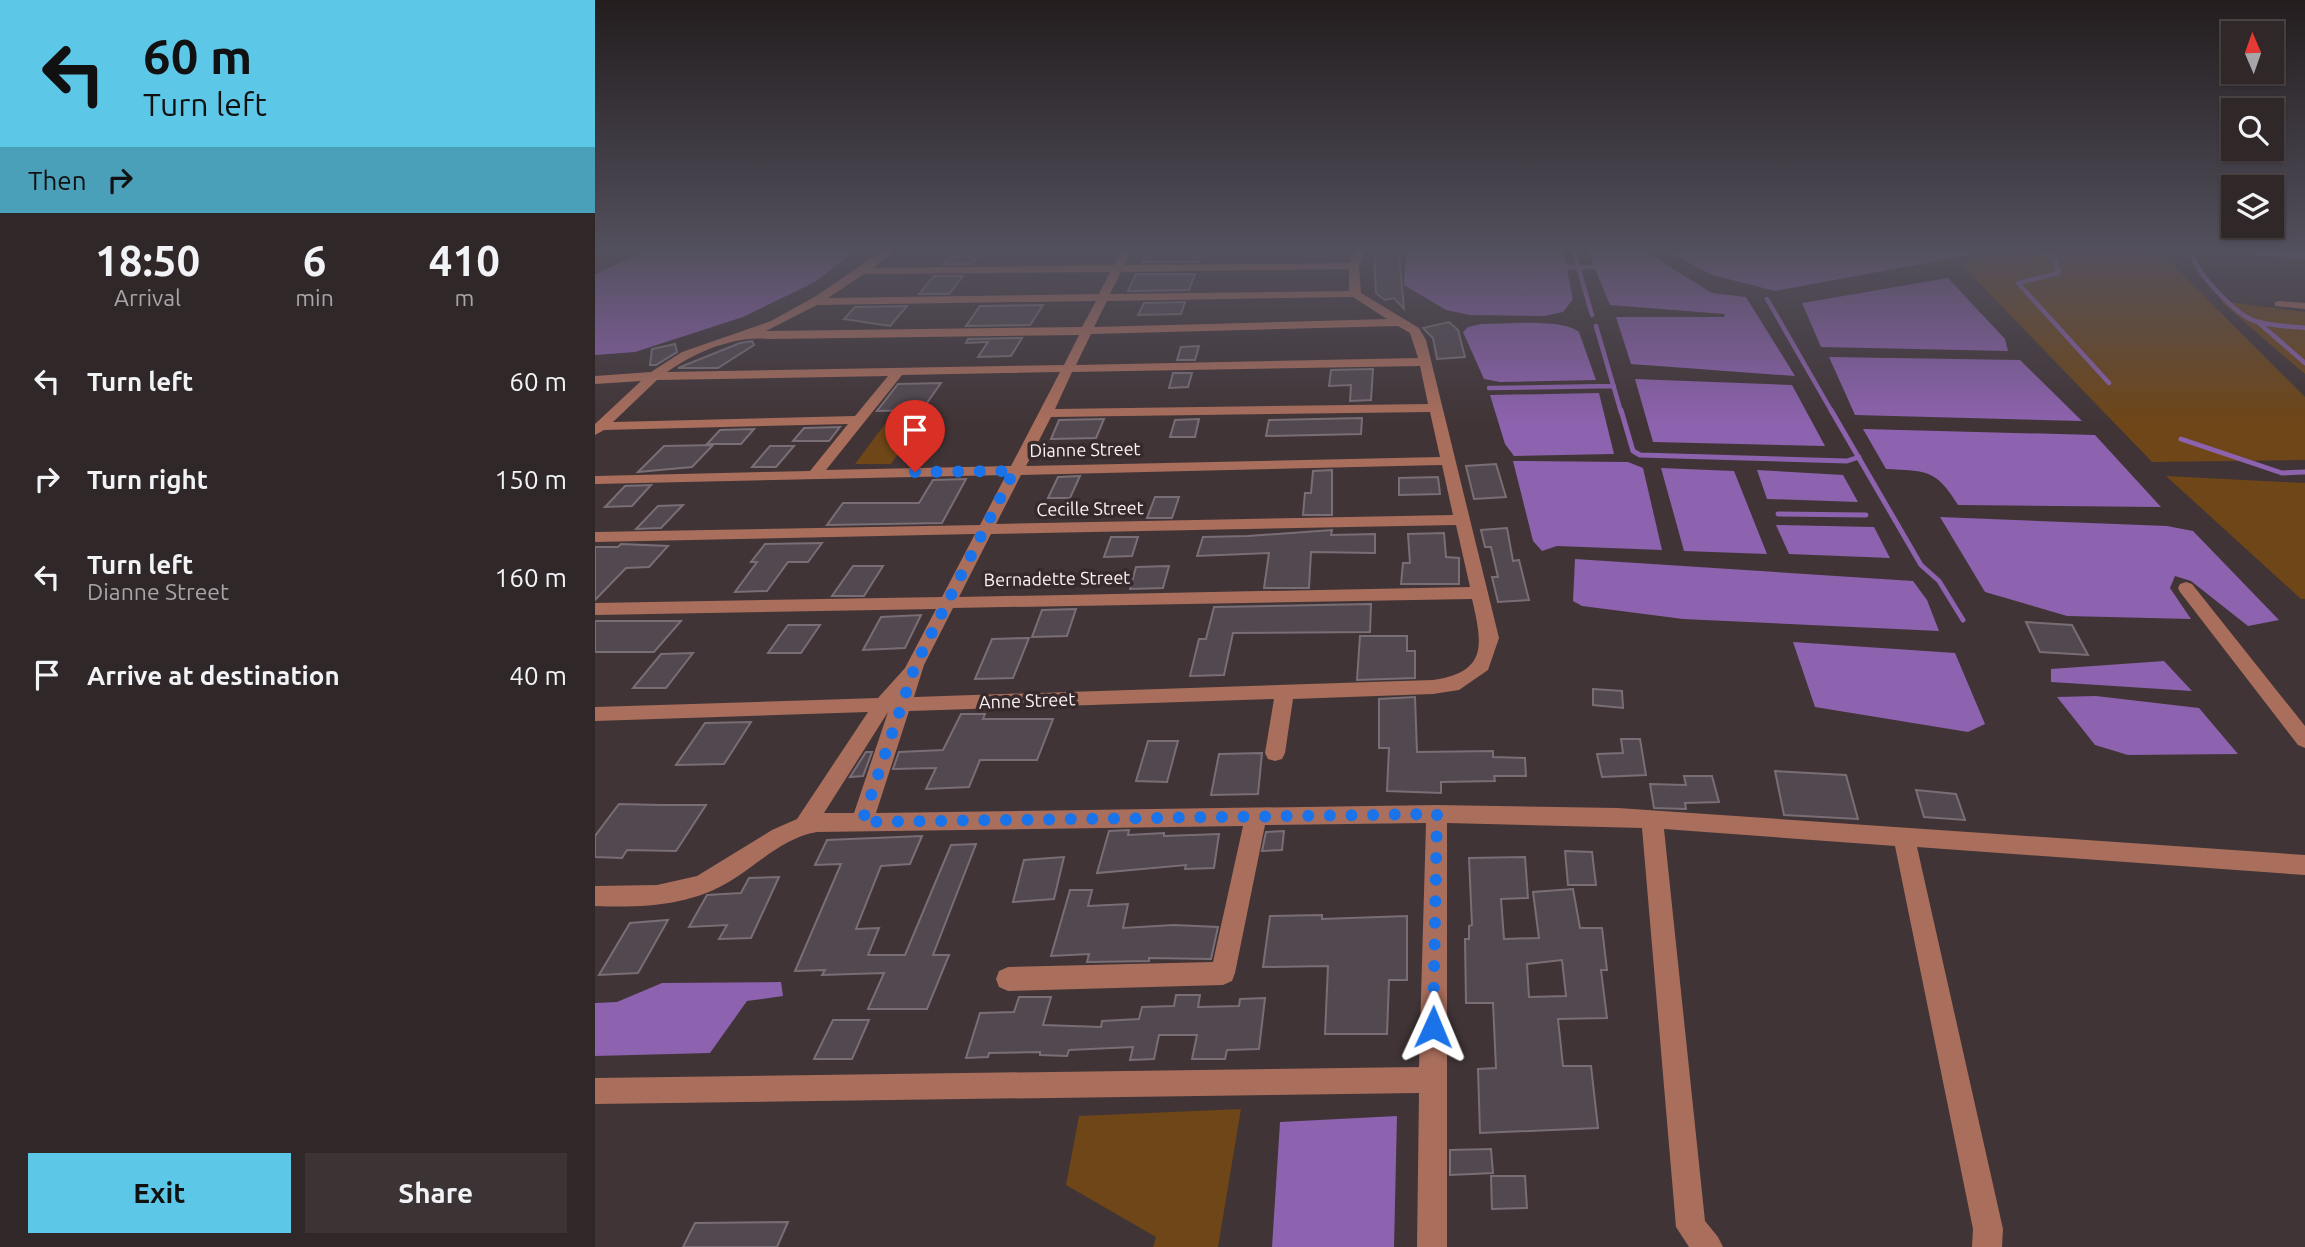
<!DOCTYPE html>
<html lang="en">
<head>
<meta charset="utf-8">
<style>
  :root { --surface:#302728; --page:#3c3334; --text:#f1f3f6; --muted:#a8a5a8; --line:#4b4445; --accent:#5dc7e8 }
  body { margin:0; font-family:Ubuntu,sans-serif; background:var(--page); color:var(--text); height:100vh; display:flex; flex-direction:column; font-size:26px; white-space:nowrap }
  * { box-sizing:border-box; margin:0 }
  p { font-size:23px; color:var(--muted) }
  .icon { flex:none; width:38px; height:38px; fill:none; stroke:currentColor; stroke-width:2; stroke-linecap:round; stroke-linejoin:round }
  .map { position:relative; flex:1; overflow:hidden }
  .panel { display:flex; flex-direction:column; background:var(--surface); width:595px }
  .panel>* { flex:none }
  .hud { background:#5dc7e8; color:#111; overflow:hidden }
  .needle { width:46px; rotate:358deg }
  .tools { position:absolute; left:1626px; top:21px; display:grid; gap:14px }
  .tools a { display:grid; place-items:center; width:63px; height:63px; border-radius:0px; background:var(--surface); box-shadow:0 2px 5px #0004,0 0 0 2px var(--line); font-size:35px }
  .pin { position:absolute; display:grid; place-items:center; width:60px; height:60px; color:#fff; margin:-72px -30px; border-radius:50% 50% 50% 0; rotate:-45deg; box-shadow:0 0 7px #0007 }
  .pin .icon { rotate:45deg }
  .me { position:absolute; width:77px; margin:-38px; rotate:1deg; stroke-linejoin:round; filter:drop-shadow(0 0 5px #0008) }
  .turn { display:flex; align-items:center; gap:24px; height:147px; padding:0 28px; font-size:32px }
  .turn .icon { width:91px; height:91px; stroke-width:2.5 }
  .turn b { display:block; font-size:49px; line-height:60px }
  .then { display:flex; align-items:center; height:66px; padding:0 28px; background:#0003; gap:14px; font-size:26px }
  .eta { display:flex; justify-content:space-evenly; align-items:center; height:119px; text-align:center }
  .eta b { font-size:42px; font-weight:700; line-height:49px }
  .action { display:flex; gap:14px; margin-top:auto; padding:14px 28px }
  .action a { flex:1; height:80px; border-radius:0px; background:var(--accent); color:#111; font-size:28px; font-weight:700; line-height:80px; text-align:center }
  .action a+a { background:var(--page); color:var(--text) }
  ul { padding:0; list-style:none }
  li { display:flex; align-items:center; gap:21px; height:98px; padding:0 28px }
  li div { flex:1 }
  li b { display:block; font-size:26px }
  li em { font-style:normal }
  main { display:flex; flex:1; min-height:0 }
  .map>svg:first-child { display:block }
  .green { fill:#6e4617 }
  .water { fill:#8d62ae }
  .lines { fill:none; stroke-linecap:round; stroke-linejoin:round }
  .stream-far1 { stroke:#8d62ae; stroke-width:4.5 }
  .stream { stroke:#8d62ae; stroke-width:5 }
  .building { fill:#52484f; stroke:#7a6e76; stroke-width:2; fill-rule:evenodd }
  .minor { fill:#aa6e5c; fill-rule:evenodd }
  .route { stroke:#1a73e8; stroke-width:12; stroke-dasharray:0 21.6 }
  .labels { text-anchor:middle; stroke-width:7; stroke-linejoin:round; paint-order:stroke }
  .street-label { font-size:18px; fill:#faf2f3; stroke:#362a2c }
</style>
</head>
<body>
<main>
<section class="panel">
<div class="hud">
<div class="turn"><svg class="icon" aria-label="left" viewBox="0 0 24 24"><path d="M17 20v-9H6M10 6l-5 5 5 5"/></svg><div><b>60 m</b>Turn left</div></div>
<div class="then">Then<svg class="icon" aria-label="right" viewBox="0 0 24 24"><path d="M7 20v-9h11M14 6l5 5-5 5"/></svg></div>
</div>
<div class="eta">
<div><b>18:50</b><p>Arrival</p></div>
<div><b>6</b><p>min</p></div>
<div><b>410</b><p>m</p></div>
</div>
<ul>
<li><svg class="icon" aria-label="left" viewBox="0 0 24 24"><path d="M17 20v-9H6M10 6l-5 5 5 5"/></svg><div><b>Turn left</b></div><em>60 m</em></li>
<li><svg class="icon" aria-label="right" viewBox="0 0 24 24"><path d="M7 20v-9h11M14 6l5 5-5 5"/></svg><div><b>Turn right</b></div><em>150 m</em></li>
<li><svg class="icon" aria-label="left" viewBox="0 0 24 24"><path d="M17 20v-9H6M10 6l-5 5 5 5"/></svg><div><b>Turn left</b><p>Dianne Street</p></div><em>160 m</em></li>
<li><svg class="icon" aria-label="arrive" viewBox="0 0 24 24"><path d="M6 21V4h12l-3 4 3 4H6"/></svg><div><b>Arrive at destination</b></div><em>40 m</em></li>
</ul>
<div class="action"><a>Exit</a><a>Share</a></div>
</section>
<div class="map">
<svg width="1710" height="1247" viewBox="0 0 1710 1247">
  <rect width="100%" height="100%" fill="#403436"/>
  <path class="green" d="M1427,249L1555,250L1574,261L1710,397V460L1557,462L1366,264Z
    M1625,301L1710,312V374Z
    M290,424H324L296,464H260Z
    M1571,476L1710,483V599H1706Z
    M646,1109L623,1247H558L561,1237L471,1185L484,1116Z"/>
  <path class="water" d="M56,249H263L220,282L148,317L40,352L0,355V274Z
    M811,249H968L971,264L988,266L989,269L972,270L978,299L968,312L949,316L875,315L851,310L809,285Z
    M992,249H1046L1117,293L1151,297L1200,376L1036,364L1021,317H1129L1130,314L1015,305Z
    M1068,249H1406L1180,291L1117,275Z
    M1579,249H1710V260L1621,251L1597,254Z
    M1353,278L1410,339L1413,351L1226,347L1207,303Z
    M886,324C909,324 968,318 984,332L1001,380L905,382L889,379L868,332L873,327Z
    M1234,357L1425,360L1487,421L1260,415Z
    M1040,379L1197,385L1230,446L1058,442Z
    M1004,393L1019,454L919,456L910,444L895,395Z
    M1268,429L1500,435L1566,507L1363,505C1341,469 1331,471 1291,469Z
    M918,461L1033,462L1048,468L1067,550L962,546L947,551L938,541Z
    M1066,468L1139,471L1172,554L1089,551Z
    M1162,470L1248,475L1263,502L1172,499Z
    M1345,517L1572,526L1598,531L1684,620L1653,626L1596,581L1580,576L1575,588L1596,619L1472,616L1390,592Z
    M1181,525L1279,527L1295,558L1194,554Z
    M980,559L1318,581L1332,600L1344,631L1088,619L987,606L978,601Z
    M1198,642L1360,653L1390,724L1373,732L1220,707Z
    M1569,661L1597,691L1456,682V669Z
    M1501,696L1604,708L1643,754L1533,755L1500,745L1462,697Z
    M186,982L188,996L152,1001L115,1053L0,1056V1003L22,1002L67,983Z
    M802,1116L799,1247H677L685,1122Z"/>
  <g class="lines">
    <path class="stream-far1" d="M978,249L997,315
      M1447,249L1460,261L1464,273L1423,283L1514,383
      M1597,254C1601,273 1641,315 1660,321C1675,326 1694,326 1710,328
      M983,267H998
      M1172,299L1237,412
      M1664,323L1710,363
      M1001,326L1026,412
      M894,388L1019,386"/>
    <path class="stream" d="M1026,410L1038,451L1045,455L1252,461L1264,457
      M1236,410L1326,565L1344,581L1368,620
      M1586,439L1687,473L1710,472
      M1183,514L1271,515"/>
  </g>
  <path class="building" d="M555,249H572L570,255H606L604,262H547Z
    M804,252L809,309L799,298L790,300L781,293L779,253Z
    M384,255L377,264H348L355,256Z
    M541,274H600L594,290L533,291Z
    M339,276H368L354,294H324Z
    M590,302L586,314L543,315L549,303Z
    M448,305L435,325L371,326L385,306Z
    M312,306L295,326L249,319L260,307Z
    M854,322L863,330L870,357L842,359L838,338L828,328Z
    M427,338L416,356L383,357L393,342L371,343L373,339Z
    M157,341L159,345L123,368H83L145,343Z
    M80,344L82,352L61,365H55L57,349Z
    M604,346L600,360H582L586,347Z
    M778,369L776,400L755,401L756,385L734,386L736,370Z
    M578,373H597L593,387L574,388Z
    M346,383L327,410L282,411L303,384Z
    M767,418L766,434L671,436L674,420Z
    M509,419L501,438L456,439L464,420Z
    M604,419L600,437H575L580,420Z
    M245,427L234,441H198L209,428Z
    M159,429L146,444H112L125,430Z
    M118,445L97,467L43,472L69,446Z
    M175,446H199L181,467H157Z
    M901,464L911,497L879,499L871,466Z
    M737,470V515H708L710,493H716L718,471Z
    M485,476L475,498H453L463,477Z
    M843,477L845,494L804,495V478Z
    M371,479L347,523L232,525L248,503H324L338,480Z
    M56,485L37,506L10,507L30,486Z
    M560,497H584L577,518H552Z
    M88,505L66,528L41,529L63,506Z
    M912,528L918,561L924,560L934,600L903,602L897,577H903L896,547H890L886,530Z
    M737,530L736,535L780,534V553L716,552L714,588H669L674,553L602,556L608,537L653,536Z
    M849,533L851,557L864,558V584H806L808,563H815L813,534Z
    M516,537H543L537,556L509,557Z
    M227,543L213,562H193L172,591L140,592L162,562H156L170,544Z
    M26,544L73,546L54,567L31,568L0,600V547H23Z
    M258,566H288L269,596H237Z
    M574,566L568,588L535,589L541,567Z
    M776,604L775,632L638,633L629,675L595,676L604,639H611L619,607Z
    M481,609L472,636L437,637L447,610Z
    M326,615L310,648L268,650L286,617Z
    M0,621H86L59,652H0Z
    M1431,622L1477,625L1493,655L1445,652Z
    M193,625H225L206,653H173Z
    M765,636H812V651H820V678L762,680Z
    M434,638L418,678L380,679L397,639Z
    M98,653L71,688H38L66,654Z
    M998,689L1027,691L1028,708L998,705Z
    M820,697L822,752L898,751V757L930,758L931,776H899L900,781L846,782V793L792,791L794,748H784V699Z
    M366,714H390L388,719H458L442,760H385L374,787L331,789L341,768L298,769L304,752L348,750Z
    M156,722L129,764L81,765L110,723Z
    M1026,739H1045L1051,775L1007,777L1002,754L1028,753Z
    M553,741H583L572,782L541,781Z
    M271,752H277L268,776L255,777Z
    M667,753L663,794L616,795L624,754Z
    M1180,771L1251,775L1263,819L1189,815Z
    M1089,776H1117L1124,802L1090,803L1091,809L1059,808L1055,784L1091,785Z
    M1321,790L1361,794L1370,820L1329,817Z
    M24,804L65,805H111L81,851L32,850L27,858L0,857V836Z
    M534,830L533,835L569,833V836L624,834L619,868L590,869L591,865L502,873L514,831Z
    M689,831L687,850L667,851L671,832Z
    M327,836L315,864L286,866L261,929L284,928L273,955H310L356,845L381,844L338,955H354L332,1009H273L289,973L227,975L230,970L200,971L246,864L220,865L232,840Z
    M970,851L997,852L1001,885H973Z
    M469,857L459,899L418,902L429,860Z
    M930,857L933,898L906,899L909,939L944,938L938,892L978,889L985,928H1007L1012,970H1006L1012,1018L963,1019L968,1066H996L1003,1128L885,1133L883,1069L901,1068L898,1003H871L870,939H874V926L877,925L874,858ZM967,960L971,996L934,997L932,964Z
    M184,877L156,938L124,939L132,925L94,927L112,895L146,893L154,878Z
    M475,890H497L493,906L533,904L528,928L579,925L623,927L616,959L554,958V961L492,962L494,954L456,956Z
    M727,915V919L812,916V980H794L792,1034H730L733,966L668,967L675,916Z
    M73,920L43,973L4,975L35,923Z
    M581,995H605L603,1007L644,1006L645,999L670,998L664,1049L632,1050L630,1059H597L602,1035H564L559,1059L535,1060L538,1047L474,1050L472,1056L445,1055V1052L394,1053L393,1057L371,1058L385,1013L419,1012L424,997H456L448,1025L506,1027L507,1021L544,1019L547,1007L579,1006Z
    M238,1020H274L257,1059H219Z
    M896,1149L898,1173L855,1175V1150Z
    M896,1176H930L932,1208L897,1209Z
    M193,1222L182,1247H88L100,1223Z"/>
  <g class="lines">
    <path class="minor" d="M290,249H302L278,268L519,265L527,249H537L529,265L755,263L761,249H771L764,266L766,293L824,328L831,340L904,638L893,670L864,690L838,694L698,699L690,753L687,759L680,761L673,759L670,753L679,699L314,711L281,813L842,805L1023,808L1710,855V875L1322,847L1408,1229L1407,1247H1377L1378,1229L1300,846L1069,829L1110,1221L1123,1237L1128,1247H1094L1081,1227L1047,828L852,823V1247H822L824,1093L0,1104V1078L824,1067L831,823L670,825L640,973L637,981L628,985L413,991L404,987L401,979L404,971L413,967L618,962L648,826L222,832C190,837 164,863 137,880C96,906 47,908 0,906V886L62,885L102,876L177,830L202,819L273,712L0,721V707L283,698L310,668L341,609L0,615V603L347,597L380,534L0,542V532L385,525L411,475L0,484V476L215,471L253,424L9,430L0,435V424L46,381L0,384V376L56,372L87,352L176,321L221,296ZM754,269V291L515,294L526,272ZM515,272L504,294L233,298L269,274ZM758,297L792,319L499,327L512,301ZM501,301L487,327L171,331L222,305ZM803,326L815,333L823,358L481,365L496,334ZM484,335L469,365L72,372C100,352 140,335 174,339ZM825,366L833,404L460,409L477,372ZM465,372L416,466L231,470L307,375ZM293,376L260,416L18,422L62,380ZM835,412L845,457L431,466L456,417ZM847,465L858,515L401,524L426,475ZM861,525L875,587L364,597L396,534ZM877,599C887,643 894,672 838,680L319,697L329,665L358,608ZM293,712L259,813H229Z
      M1684,301L1710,303V309L1680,306V302Z
      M1591,582L1597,584L1710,726V748L1703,745L1585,592L1583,588L1585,584Z"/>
  </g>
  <linearGradient id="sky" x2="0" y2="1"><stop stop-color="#231d1e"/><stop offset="0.59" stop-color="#53505d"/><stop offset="1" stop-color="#53505d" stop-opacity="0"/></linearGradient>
  <rect width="1710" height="424" fill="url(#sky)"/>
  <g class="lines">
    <path class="route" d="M320,472L419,471L320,666L267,822L842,814L838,1027"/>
  </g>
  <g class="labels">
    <g class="street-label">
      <text transform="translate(490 450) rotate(-1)" y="6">Dianne Street</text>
      <text transform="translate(495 509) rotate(-1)" y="6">Cecille Street</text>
      <text transform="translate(462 579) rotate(-1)" y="6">Bernadette Street</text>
      <text transform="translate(432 701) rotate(-2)" y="6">Anne Street</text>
    </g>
  </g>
</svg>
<div class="tools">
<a><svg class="needle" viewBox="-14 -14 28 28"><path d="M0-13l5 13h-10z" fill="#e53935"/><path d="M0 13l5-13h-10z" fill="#a8a5a8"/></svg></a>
<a><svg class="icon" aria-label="search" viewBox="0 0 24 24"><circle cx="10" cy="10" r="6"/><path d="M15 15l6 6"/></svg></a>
<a><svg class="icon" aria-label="layers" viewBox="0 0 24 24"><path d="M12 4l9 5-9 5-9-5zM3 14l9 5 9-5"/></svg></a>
</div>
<div class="pin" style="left:320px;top:472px;background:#d93025"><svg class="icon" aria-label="arrive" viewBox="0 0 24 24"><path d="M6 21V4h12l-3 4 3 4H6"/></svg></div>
<svg class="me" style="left:838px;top:1027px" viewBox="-20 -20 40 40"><path d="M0-17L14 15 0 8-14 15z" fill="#1a73e8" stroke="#fff" stroke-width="4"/></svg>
</div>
</main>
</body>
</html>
